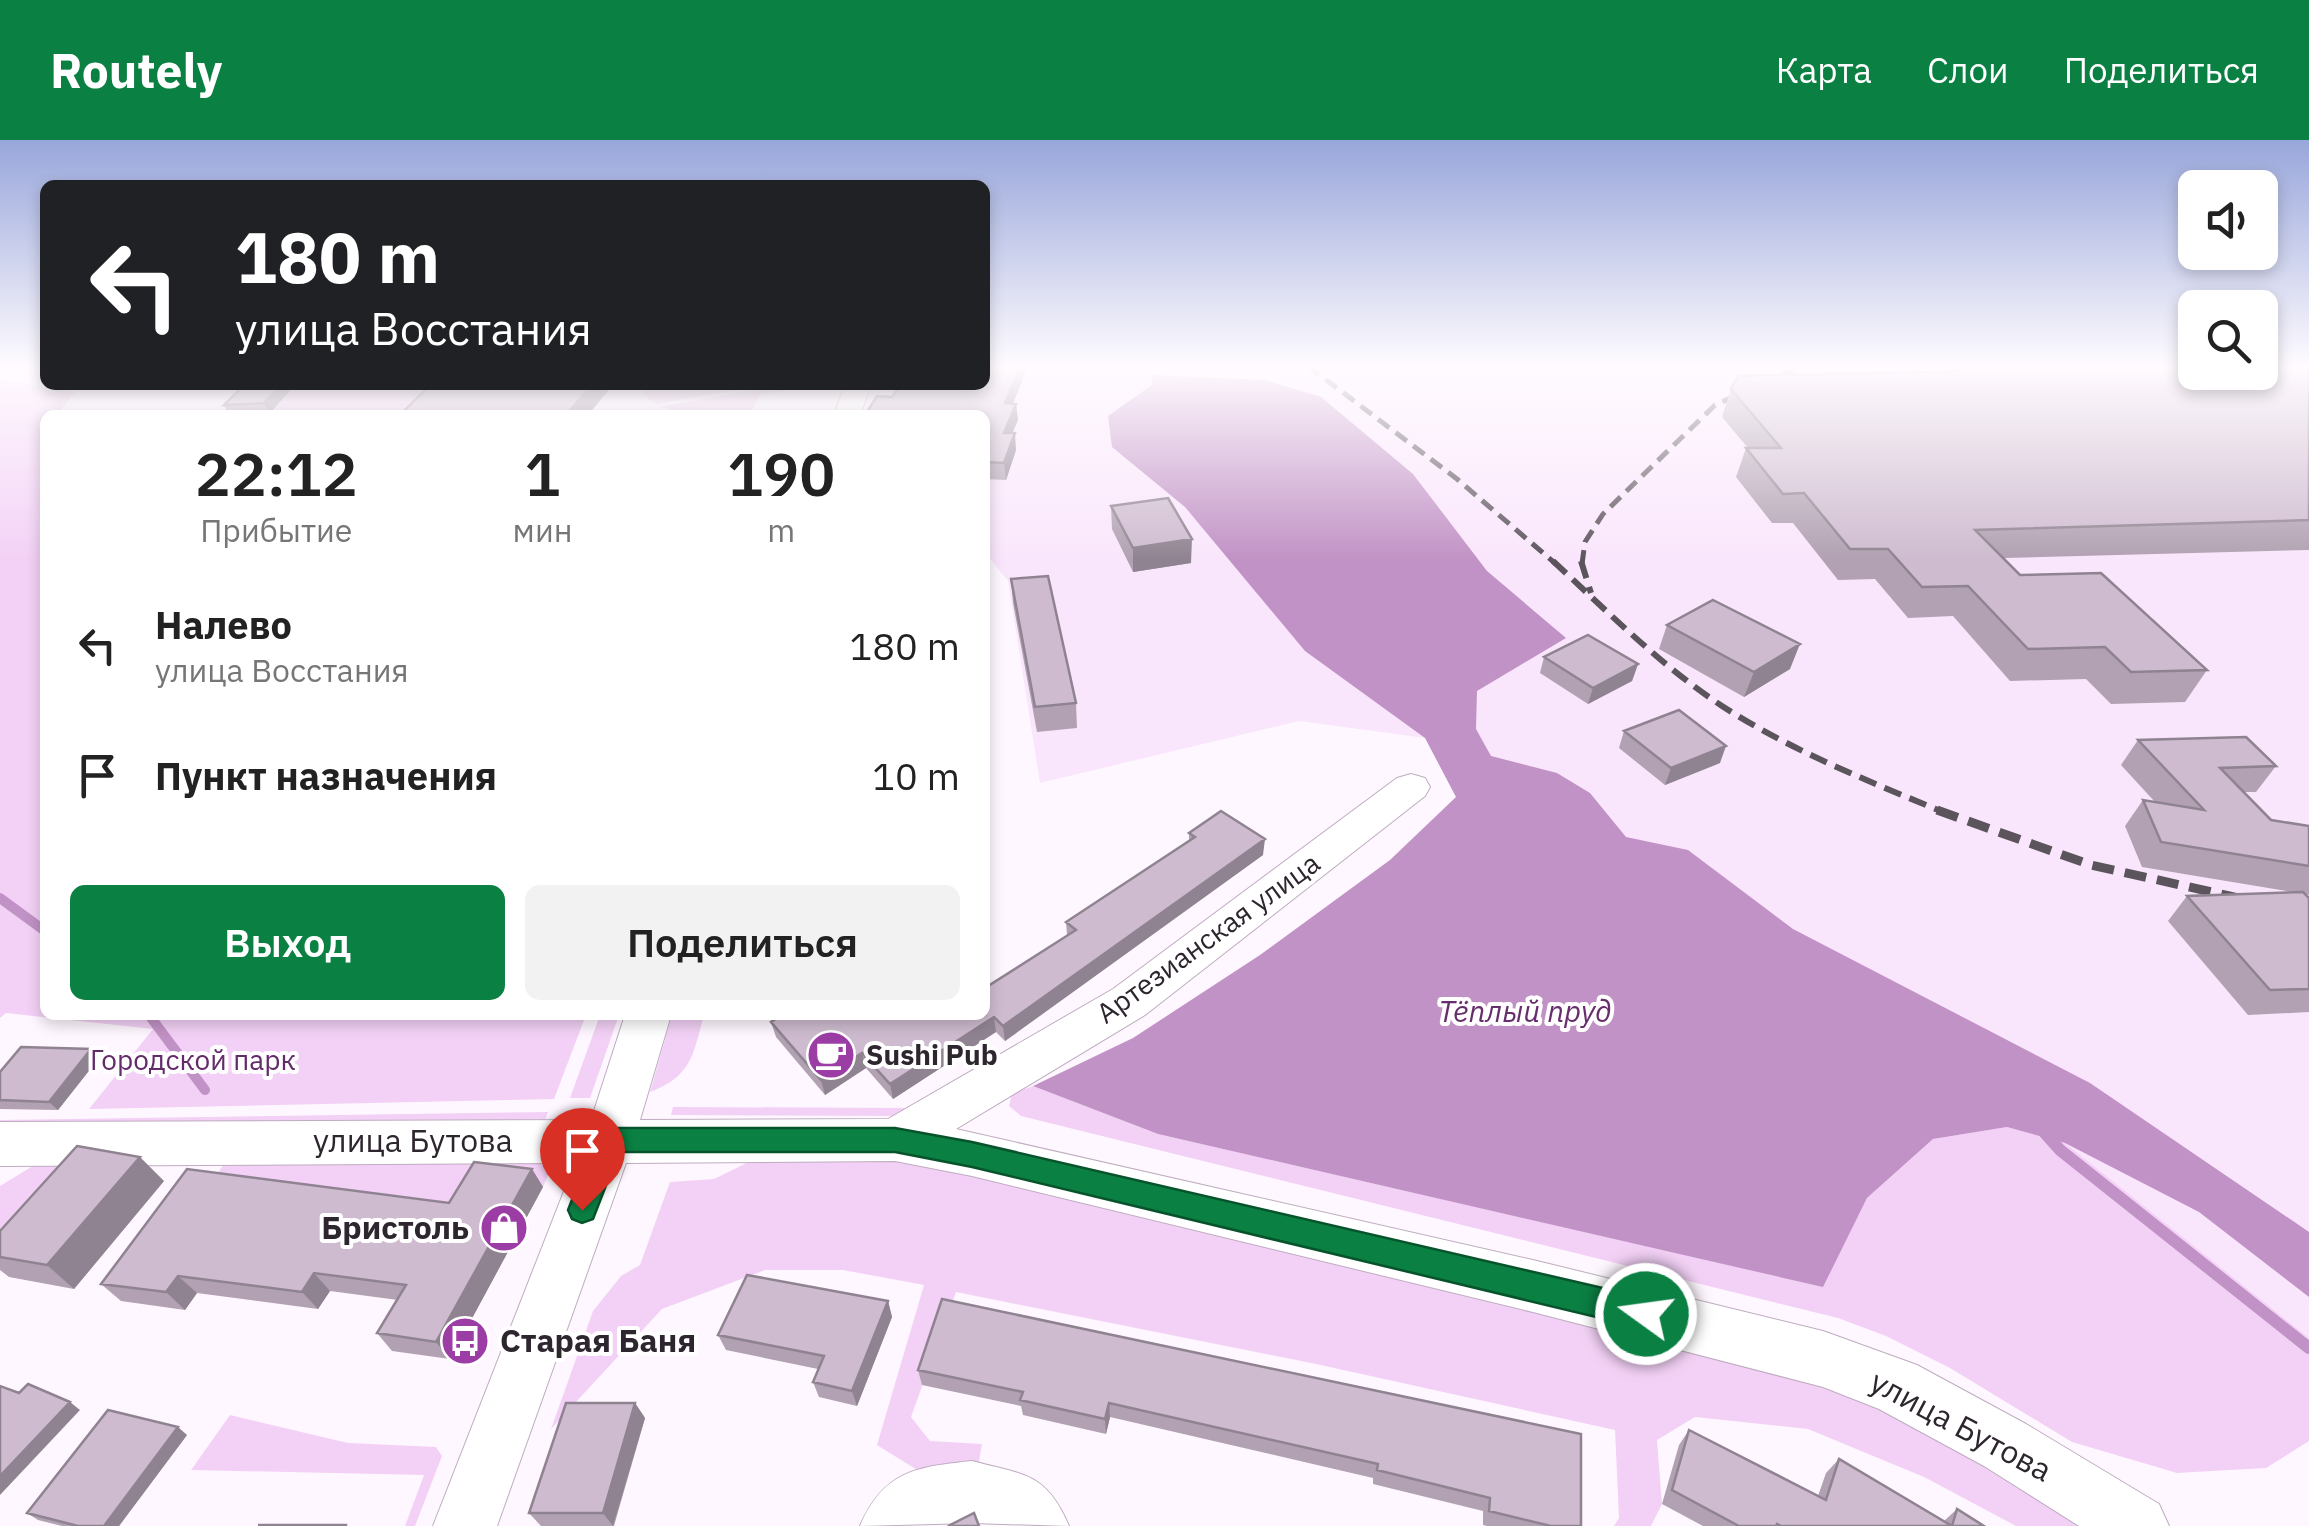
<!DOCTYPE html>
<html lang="ru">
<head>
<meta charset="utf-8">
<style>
  :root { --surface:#fff; --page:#f2f2f2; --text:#222; --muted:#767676; --accent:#0b8043 }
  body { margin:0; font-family:"IBM Plex Sans",sans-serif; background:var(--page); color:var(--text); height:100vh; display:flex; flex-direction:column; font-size:38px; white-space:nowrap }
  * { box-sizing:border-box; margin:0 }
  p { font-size:32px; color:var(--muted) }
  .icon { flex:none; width:55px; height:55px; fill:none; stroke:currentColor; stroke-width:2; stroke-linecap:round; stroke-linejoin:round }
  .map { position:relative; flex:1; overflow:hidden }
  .sheet { position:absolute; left:40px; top:270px; width:950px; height:610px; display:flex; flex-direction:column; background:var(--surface); border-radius:15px; box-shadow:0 5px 15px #0003 }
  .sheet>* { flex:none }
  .hud { position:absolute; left:40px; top:40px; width:950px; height:210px; border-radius:15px; box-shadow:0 5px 15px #0003; background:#202124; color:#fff; overflow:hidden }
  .controls { position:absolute; left:2178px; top:30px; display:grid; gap:20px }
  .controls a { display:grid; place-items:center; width:100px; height:100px; border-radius:15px; background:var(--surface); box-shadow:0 5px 15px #0003; font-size:50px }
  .pin { position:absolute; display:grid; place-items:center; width:85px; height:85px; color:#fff; margin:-102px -42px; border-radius:50% 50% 50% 0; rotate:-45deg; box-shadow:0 0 10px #0007 }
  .pin .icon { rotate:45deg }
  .me { position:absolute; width:110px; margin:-55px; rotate:284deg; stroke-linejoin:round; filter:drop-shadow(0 0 8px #0008) }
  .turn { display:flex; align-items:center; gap:35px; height:210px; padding:0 30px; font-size:45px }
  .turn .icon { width:130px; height:130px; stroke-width:2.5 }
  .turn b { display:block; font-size:70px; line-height:85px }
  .eta { display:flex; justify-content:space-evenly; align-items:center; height:170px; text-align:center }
  .eta b { font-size:60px; font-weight:600; line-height:70px }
  .action { display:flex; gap:20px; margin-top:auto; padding:20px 30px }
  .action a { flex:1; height:115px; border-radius:15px; background:var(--accent); color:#fff; font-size:40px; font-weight:600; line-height:115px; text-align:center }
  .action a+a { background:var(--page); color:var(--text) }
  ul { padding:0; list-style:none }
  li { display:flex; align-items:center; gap:30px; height:130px; padding:0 30px }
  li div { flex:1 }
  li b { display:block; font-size:38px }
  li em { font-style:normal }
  header { display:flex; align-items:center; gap:60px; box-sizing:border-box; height:140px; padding:0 50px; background:var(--accent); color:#fff }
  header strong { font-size:48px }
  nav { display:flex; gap:55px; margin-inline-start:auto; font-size:35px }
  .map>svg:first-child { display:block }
  .built { fill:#fae6fc }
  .green { fill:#f3d1f6 }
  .water { fill:#c192c5 }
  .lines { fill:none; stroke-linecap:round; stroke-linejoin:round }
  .stream-far1 { stroke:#c192c5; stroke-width:10 }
  .stream { stroke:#c192c5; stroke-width:12 }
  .minor-casing { stroke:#beacc0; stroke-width:2 }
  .minor { fill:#fff; fill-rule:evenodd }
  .rail-far2 { stroke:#5c545c; stroke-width:5; stroke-dasharray:14 8; stroke-linecap:butt }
  .rail-far1 { stroke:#5c545c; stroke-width:6; stroke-dasharray:18 9; stroke-linecap:butt }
  .rail { stroke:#5c545c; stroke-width:9; stroke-dasharray:22 11; stroke-linecap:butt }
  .wall { fill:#b1a1b2 }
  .shaded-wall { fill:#908391 }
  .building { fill:#cebbcf; stroke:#908391; stroke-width:2.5 }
  .route { fill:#0b8043; stroke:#07532c; stroke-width:2.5 }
  .labels { text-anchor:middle; stroke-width:8; stroke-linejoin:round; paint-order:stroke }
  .street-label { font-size:28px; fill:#2e262e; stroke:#fff }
  .poi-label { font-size:28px; font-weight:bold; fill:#2e262e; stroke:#fff; text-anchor:start }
  .park-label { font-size:28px; fill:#642b6a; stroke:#fff }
  .water-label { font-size:30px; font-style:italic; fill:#672e6d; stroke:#fff }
  .near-street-label { font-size:32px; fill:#2e262e; stroke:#fff }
  .near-poi-label { font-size:32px; font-weight:bold; fill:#2e262e; stroke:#fff; text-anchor:end }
</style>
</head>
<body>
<header>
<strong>Routely</strong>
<nav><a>Карта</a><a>Слои</a><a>Поделиться</a></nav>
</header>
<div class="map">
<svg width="2309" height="1386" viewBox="0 0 2309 1386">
  <rect width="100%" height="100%" fill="#fff7ff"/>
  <path class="built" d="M985,226H2195V232H2260L2309,226V1198L2065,1003L1425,598L1299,581L1040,643L1008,441L985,413V275H878L985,245Z"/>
  <path class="green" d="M0,240L75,252L57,275H45V875H586L554,959L89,969L153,889L6,873L0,878Z
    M295,245H455L426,275H241Z
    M645,245H764L656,264L643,254Z
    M781,245H813L760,255L749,275H691L660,267Z
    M600,875H619L590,958H570Z
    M672,875H704C693,915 692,936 650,952Z
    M1033,946L1158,994L1822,1146L1867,1058L1933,999L2007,987L2065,1003L2309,1198V1301L2266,1328L2177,1333L2072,1302L1950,1228L1886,1196L1838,1178L1021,976L1009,966L1012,954Z
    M673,967L911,968V976L671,975Z
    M548,972L544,983L0,990V980Z
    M231,1014L529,1021L551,1028L543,1047L462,1081L207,1048Z
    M761,1016L886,1017L966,1031L1752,1216L1892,1270L2102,1386H2016L1924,1337L1808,1289L1695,1277L1657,1300L1662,1364L1651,1386H1614L1619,1378L1615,1290L1316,1224L956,1152L911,1277L930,1301L982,1304L976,1339L930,1338L877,1305L924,1145L843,1130H765L662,1169L551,1289L593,1171L621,1136L640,1125L670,1042L714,1039Z
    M90,1020L0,1108V1046L41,1021Z
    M230,1275L348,1303L436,1307L442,1316L415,1386H405L424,1335L191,1330Z"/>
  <path class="water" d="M1152,235L1265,240L1321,257L1413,334L1487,431L1566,498L1477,551L1476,589L1491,616L1557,633L1590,653L1626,697L1688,710L1793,789L2090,943L2309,1092V1157L2199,1072L2065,1003L2007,987L1933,999L1867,1058L1823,1147L1158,994L1033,946L1133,898L1260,815L1390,720L1456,657L1425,598L1305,511L1185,367L1112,307L1108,276L1152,245Z"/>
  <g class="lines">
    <path class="stream-far1" d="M0,758L45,791
      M149,875L205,950"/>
    <path class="stream" d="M2044,992L2060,1010L2309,1208"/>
    <g class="minor-casing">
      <path id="minor" d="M845,245H871L860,275H834Z
        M1411,634L1425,638L1430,647L1425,656L1145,875L956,989L1537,1121L1823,1191L1917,1225L2026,1284L2159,1364L2169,1386H2079L1984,1326L1879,1269L1823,1247L1537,1173L972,1036L895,1021L626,1023L497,1386H433L575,1023L0,1026V982L591,980L625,875H671L640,980L888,979L1113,849L1397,638Z
        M972,1321C1024,1335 1046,1332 1069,1386L972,1383L860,1386C884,1330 917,1327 972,1321Z"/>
    </g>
    <use href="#minor" class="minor"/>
    <path class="rail-far2" d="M1308,226L1457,339L1556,424
      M1582,424L1585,402L1603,374L1715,265L1801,226"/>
    <path class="rail-far1" d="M1553,421C1607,471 1660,525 1722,566C1790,610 1868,641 1943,672
      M1581,421L1591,453"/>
    <path class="rail" d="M1937,670L2091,725L2243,759"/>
  </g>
  <path class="wall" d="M985,226H1028L1013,264H1016L1018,280L1012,293L1016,310L1006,340L985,339V275L892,257Z
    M1948,226H2309V410L2004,418L2020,435L2207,530L2185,562L2111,564L2086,539L2010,541L1953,476L1908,478L1875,439L1838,440L1793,383H1772L1736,337L1746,308H1748L1722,277L1731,249L1948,232Z
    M244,245H295L269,274L229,275L224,265Z
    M1111,366L1191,423L1133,432L1112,389Z
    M1011,439L1076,563L1077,588L1037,592L1013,463Z
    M1667,485L1790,529L1744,557L1659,509Z
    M1544,517L1638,524L1632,541L1588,564L1540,533Z
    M1624,591L1720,623L1665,645L1619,608Z
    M2138,600L2276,626L2256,652H2244L2271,680L2309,686V755L2306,754L2309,758V872L2248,875L2168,781L2187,756L2292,752L2142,727L2125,686L2143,660L2155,662L2121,625Z
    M1189,693L1263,715L1005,901L996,892L893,959L866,928L825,955L776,897L771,882L985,875L1067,795L1066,782L1189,702Z
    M91,909L99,918L58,970L0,969V932Z
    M532,1029L543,1047L450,1219L392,1211L377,1193L398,1160L330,1151L318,1169L197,1153L185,1170L121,1161L101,1144L449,1063Z
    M164,1041L74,1149L9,1137L0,1130V1091Z
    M942,1159L1581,1386H1487L1483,1385V1371L1373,1344V1338L1110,1277L1106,1294L1023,1275L1021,1266L922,1245L918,1230Z
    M888,1161L892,1177L857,1266L819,1257L813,1242L818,1229L726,1210L718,1195Z
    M635,1263L645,1278L614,1386H541L529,1373Z
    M1689,1290L1818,1356L1826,1333L1839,1319L1944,1381L1957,1369L1984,1386H1703L1662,1364L1679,1305Z
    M187,1295L119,1386H62L38,1380L27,1373Z"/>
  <path class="shaded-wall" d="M1020,226H1028L1006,280L1005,263Z
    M281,245H295L269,274L264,263Z
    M592,245H613L588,275H566Z
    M1016,264L1018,280L1005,310L1004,293Z
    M1015,293L1016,310L1006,340L1004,323Z
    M1192,399L1191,423L1133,432V408Z
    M1800,504L1790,529L1744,557L1754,532Z
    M1638,524L1632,541L1588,564L1593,548Z
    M1726,606L1720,623L1665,645L1671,628Z
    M1265,699L1263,715L1005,901L1003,886Z
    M994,877L996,892L893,959L890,944Z
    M91,909L99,918L58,970L49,962Z
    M862,913L866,928L825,955L821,940Z
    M140,1017L164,1041L74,1149L47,1125Z
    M532,1029L543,1047L450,1219L436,1202Z
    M314,1133L330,1151L318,1169L302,1152Z
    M178,1136L197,1153L185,1170L166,1152Z
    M888,1161L892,1177L857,1266L852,1251Z
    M70,1262L80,1270L0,1355V1336Z
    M635,1263L645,1278L613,1386L603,1373Z
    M1109,1263L1110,1277L1106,1294L1105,1279Z
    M178,1287L187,1295L119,1386H104Z"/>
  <path class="building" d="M985,226H1020L1005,263L1016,264L1004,293H1015L1004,323L985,322V275H865L877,256L892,257L900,245H985Z
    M1959,226H2195V232H2260V226H2309V380L1975,390L2020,435L2101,433L2207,530L2131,532L2105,507L2028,509L1968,446L1922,447L1888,409H1850L1804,353L1783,354L1746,308H1781L1731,249L1738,236L1959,231Z
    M244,245H281L264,263L224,265Z
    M430,245H592L566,275H400Z
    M1168,358L1192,399L1133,408L1111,366Z
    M1048,436L1076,563L1035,567L1011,439Z
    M1713,460L1800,504L1754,532L1667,485Z
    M1588,495L1638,524L1593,548L1544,517Z
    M1679,570L1726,606L1671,628L1624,591Z
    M2246,597L2276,626L2220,628L2271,680L2309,686V726L2161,702L2143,660L2204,670L2138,600Z
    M1221,671L1265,699L1003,886L994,877L890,944L862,913L821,940L771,882L782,875H985V848L1076,790L1066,782L1195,697L1189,693Z
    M2303,752L2309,758V849L2270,850L2187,756Z
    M21,907L91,909L49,962L0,960V932Z
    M77,1006L140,1017L47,1125L0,1117V1091Z
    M474,1022L532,1029L436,1202L377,1193L406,1145L314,1133L302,1152L178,1136L166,1152L101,1144L187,1029L449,1063Z
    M747,1135L888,1161L852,1251L813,1242L824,1216L718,1195Z
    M942,1159L1581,1294V1386H1551L1489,1371L1490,1358L1377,1330L1378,1324L1109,1263L1105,1279L1020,1260L1023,1252L918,1230Z
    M28,1244L70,1262L0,1336V1246L19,1253Z
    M566,1263H635L603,1373H529Z
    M108,1270L178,1287L104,1386H78L27,1373Z
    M1689,1290L1826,1360L1839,1319L1952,1386L1957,1369L1984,1386H1781L1777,1384L1776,1386H1739L1672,1350Z
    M974,1373L979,1386H948Z
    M258,1385H346V1386Z"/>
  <linearGradient id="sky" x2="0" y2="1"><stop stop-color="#98a6da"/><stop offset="0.54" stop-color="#fffbff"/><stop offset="1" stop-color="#fffbff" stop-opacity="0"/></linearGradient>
  <rect width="2309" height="420" fill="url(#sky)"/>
  <path class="route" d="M609,988H895L972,1002L1646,1158L1658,1163L1662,1174L1658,1184L1646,1189L972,1027L895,1012H619L593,1079L582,1083L572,1079L568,1070L599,991Z"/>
  <defs>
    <g id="cafe-disc" transform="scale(2.5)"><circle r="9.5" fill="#9c3da6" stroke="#fff"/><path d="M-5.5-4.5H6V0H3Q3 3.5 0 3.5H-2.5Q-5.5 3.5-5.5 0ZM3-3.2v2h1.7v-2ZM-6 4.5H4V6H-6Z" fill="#fff"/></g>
    <g id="shop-disc" transform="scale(2.5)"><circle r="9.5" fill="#9c3da6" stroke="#fff"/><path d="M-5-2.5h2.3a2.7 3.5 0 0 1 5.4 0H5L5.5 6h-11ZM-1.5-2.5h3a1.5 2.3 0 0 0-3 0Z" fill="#fff"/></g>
    <g id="bus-disc" transform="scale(2.5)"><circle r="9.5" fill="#9c3da6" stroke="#fff"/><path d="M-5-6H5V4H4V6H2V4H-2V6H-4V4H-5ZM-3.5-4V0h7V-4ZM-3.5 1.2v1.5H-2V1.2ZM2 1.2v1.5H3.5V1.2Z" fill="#fff"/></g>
  </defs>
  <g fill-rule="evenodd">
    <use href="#cafe-disc" x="831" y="915"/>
    <use href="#shop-disc" x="504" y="1088"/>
    <use href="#bus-disc" x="465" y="1201"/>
  </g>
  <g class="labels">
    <g class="street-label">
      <text transform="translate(1208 798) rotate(-36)" y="10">Артезианская улица</text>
    </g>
    <g class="poi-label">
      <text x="866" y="925">Sushi Pub</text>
    </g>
    <g class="park-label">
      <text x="193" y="930">Городской парк</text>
    </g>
    <g class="water-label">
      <text x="1525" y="882">Тёплый пруд</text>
    </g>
    <g class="near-street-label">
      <text x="413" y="1012">улица Бутова</text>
      <text transform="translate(1961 1286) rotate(28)" y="11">улица Бутова</text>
    </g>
    <g class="near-poi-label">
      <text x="469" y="1099">Бристоль</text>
      <text x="500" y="1212" text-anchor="start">Старая Баня</text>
    </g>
  </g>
</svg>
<div class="controls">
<a><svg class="icon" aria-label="sound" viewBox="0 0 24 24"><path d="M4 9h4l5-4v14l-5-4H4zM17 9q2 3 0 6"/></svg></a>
<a><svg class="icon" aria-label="search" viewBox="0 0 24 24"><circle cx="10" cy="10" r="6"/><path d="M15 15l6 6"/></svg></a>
</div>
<div class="pin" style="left:582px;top:1070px;background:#d93025"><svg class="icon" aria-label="arrive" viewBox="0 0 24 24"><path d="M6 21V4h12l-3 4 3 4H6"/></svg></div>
<svg class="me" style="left:1646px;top:1174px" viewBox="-20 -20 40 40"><circle r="17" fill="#0b8043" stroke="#fff" stroke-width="3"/><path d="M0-11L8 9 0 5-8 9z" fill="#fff"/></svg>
<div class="hud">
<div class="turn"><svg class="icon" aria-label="left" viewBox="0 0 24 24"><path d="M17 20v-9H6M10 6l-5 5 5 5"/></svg><div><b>180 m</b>улица Восстания</div></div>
</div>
<section class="sheet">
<div class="eta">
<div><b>22:12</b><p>Прибытие</p></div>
<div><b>1</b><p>мин</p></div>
<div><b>190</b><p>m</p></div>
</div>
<ul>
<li><svg class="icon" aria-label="left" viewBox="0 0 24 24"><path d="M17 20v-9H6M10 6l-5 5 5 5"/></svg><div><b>Налево</b><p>улица Восстания</p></div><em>180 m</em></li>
<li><svg class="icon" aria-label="arrive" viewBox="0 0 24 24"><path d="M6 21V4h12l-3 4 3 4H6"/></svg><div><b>Пункт назначения</b></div><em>10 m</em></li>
</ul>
<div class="action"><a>Выход</a><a>Поделиться</a></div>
</section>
</div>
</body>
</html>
